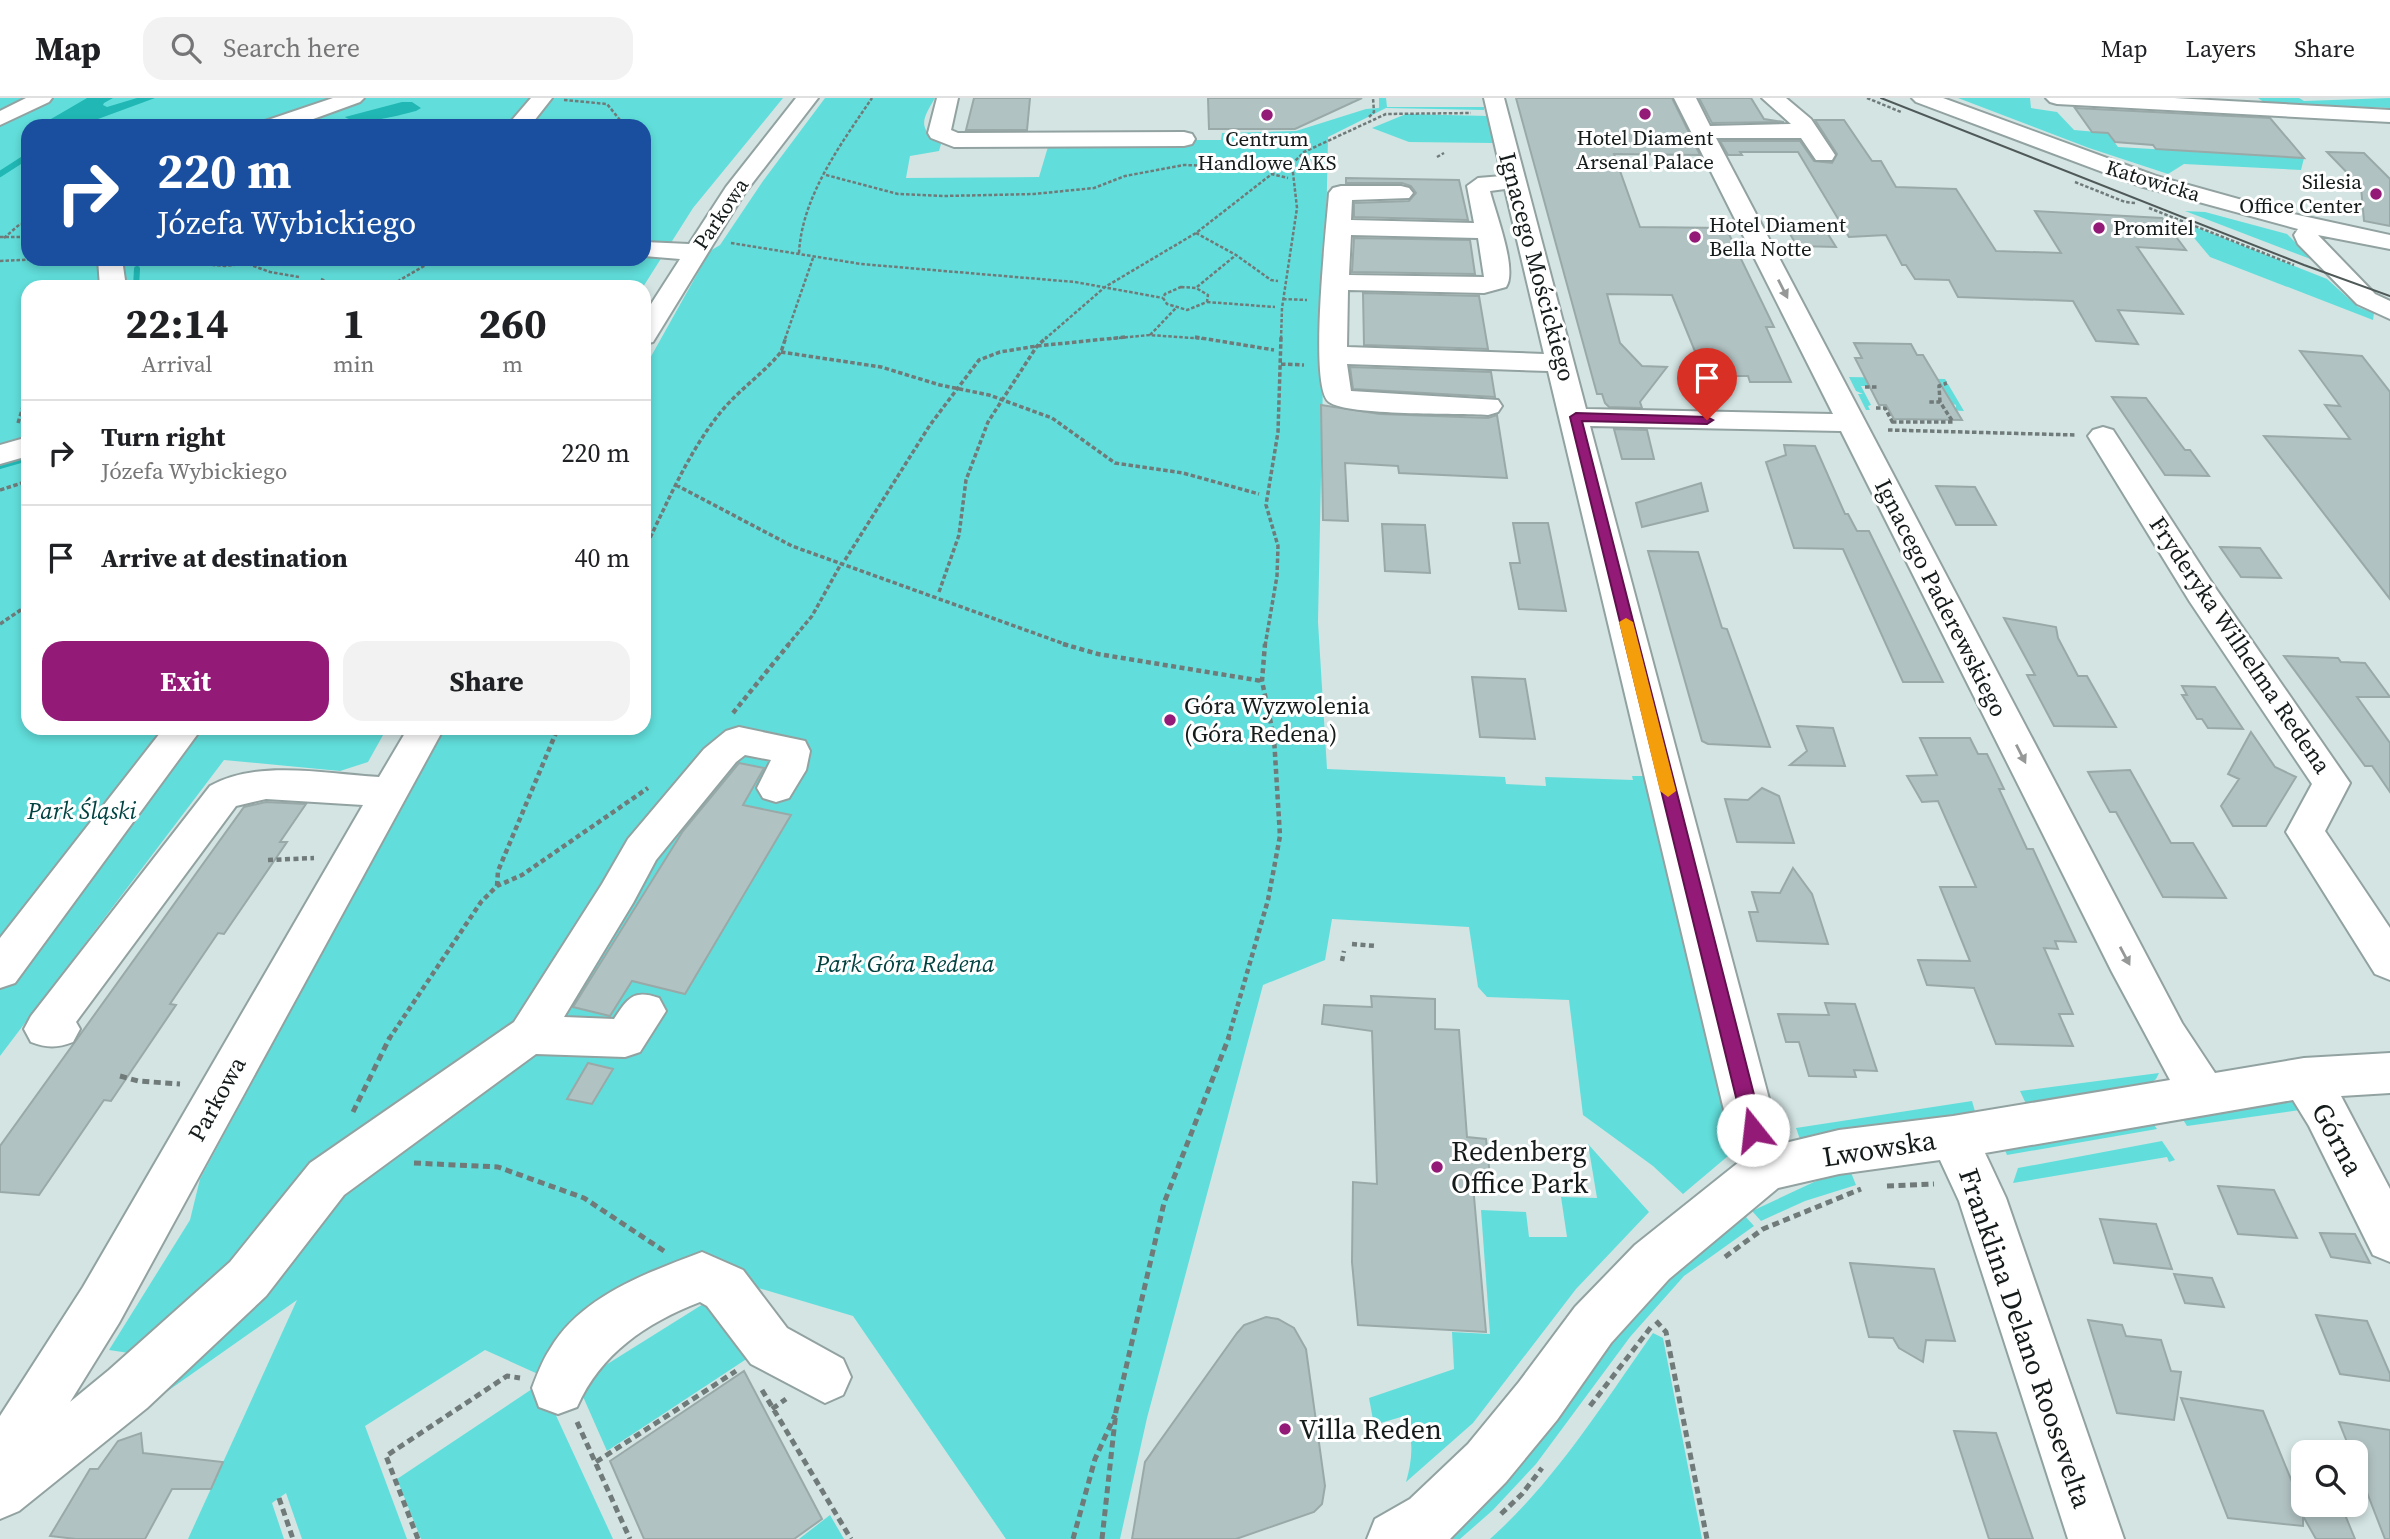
<!DOCTYPE html>
<html lang="en">
<head>
<meta charset="utf-8">
<style>
  :root { --surface:#fff; --page:#f2f2f2; --text:#202124; --muted:#757577; --line:#e0e0e0; --accent:#931a77 }
  body { margin:0; font-family:"Source Serif 4",serif; background:var(--page); color:var(--text); height:100vh; display:flex; flex-direction:column; font-size:26px; white-space:nowrap }
  * { box-sizing:border-box; margin:0 }
  p { font-size:23px; color:var(--muted) }
  .icon { flex:none; width:38px; height:38px; fill:none; stroke:currentColor; stroke-width:2; stroke-linecap:round; stroke-linejoin:round }
  .map { position:relative; flex:1; overflow:hidden }
  .sheet { position:absolute; left:21px; top:182px; width:630px; height:455px; display:flex; flex-direction:column; background:var(--surface); border-radius:21px; box-shadow:0 4px 10px #0003 }
  .sheet>* { flex:none }
  .top-card { position:absolute; left:21px; top:21px; width:630px; height:147px; border-radius:21px; box-shadow:0 4px 10px #0003; background:#1a4fa0; color:#fff; overflow:hidden }
  .tools { position:absolute; left:2291px; top:1342px; display:grid; gap:14px }
  .tools a { display:grid; place-items:center; width:77px; height:77px; border-radius:14px; background:var(--surface); box-shadow:0 4px 10px #0003; font-size:35px }
  .pin { position:absolute; display:grid; place-items:center; width:60px; height:60px; color:#fff; margin:-72px -30px; border-radius:50% 50% 50% 0; rotate:-45deg; box-shadow:0 0 7px #0007 }
  .pin .icon { rotate:45deg }
  .me { position:absolute; width:77px; margin:-38px; rotate:344deg; stroke-linejoin:round; filter:drop-shadow(0 0 5px #0008) }
  .turn { display:flex; align-items:center; gap:24px; height:147px; padding:0 21px; font-size:32px }
  .turn .icon { width:91px; height:91px; stroke-width:2.5 }
  .turn b { display:block; font-size:49px; line-height:60px }
  .eta { display:flex; justify-content:space-evenly; align-items:center; height:119px; text-align:center }
  .eta b { font-size:42px; font-weight:700; line-height:49px }
  .action { display:flex; gap:14px; margin-top:auto; padding:14px 21px }
  .action a { flex:1; height:80px; border-radius:21px; background:var(--accent); color:#fff; font-size:28px; font-weight:700; line-height:80px; text-align:center }
  .action a+a { background:var(--page); color:var(--text) }
  ul { padding:0; list-style:none }
  li { display:flex; align-items:center; gap:21px; height:105px; padding:0 21px; border-top:2px solid var(--line) }
  li div { flex:1 }
  li b { display:block; font-size:26px }
  li em { font-style:normal }
  header { display:flex; align-items:center; gap:42px; box-sizing:border-box; height:98px; padding:0 35px; background:var(--surface); border-bottom:2px solid var(--line) }
  header strong { font-size:33px }
  nav { display:flex; gap:38px; margin-inline-start:auto; font-size:24px }
  .search { width:490px; height:63px; background:var(--page); display:flex; align-items:center; gap:18px; box-sizing:border-box; padding:0 24px; border-radius:21px; color:var(--muted); font-size:26px }
  .map>svg:first-child { display:block }
  .green { fill:#61dedb; fill-rule:evenodd }
  .water { fill:#21b7b4 }
  .lines { fill:none; stroke-linecap:round; stroke-linejoin:round }
  .stream-far1 { stroke:#21b7b4; stroke-width:6 }
  .stream { stroke:#21b7b4; stroke-width:8 }
  .building { fill:#b1c2c2; stroke:#99a9a8; stroke-width:2 }
  .minor-casing { stroke:#92a2a1; stroke-width:4 }
  .path-far3 { stroke:#6f7a79; stroke-width:2.5; stroke-dasharray:3.5 2; stroke-linecap:butt }
  .path-far2 { stroke:#6f7a79; stroke-width:3.5; stroke-dasharray:4.5 2.5; stroke-linecap:butt }
  .path-far1 { stroke:#6f7a79; stroke-width:4.5; stroke-dasharray:5 3.5; stroke-linecap:butt }
  .path { stroke:#6f7a79; stroke-width:5; stroke-dasharray:7 4.5; stroke-linecap:butt }
  .minor { fill:#fff; fill-rule:evenodd }
  .tram { stroke:#4f5958; stroke-width:2 }
  .oneway { fill:#969898 }
  .route { fill:#931a77; stroke:#60114d; stroke-width:2 }
  .slow { fill:#f59e0b }
  .poi-dot { fill:#931a77; stroke:#fff; stroke-width:2.5 }
  .labels { text-anchor:middle; stroke-width:6; stroke-linejoin:round; paint-order:stroke }
  .far-poi-label { font-size:21px; fill:#151b1b; stroke:#fff }
  .far-street-label { font-size:21px; fill:#151b1b; stroke:#fff }
  .street-label { font-size:24px; fill:#151b1b; stroke:#fff }
  .poi-label { font-size:24px; fill:#151b1b; stroke:#fff; text-anchor:start }
  .park-label { font-size:24px; font-style:italic; fill:#024342; stroke:#fff }
  .near-street-label { font-size:28px; fill:#151b1b; stroke:#fff }
  .near-poi-label { font-size:28px; fill:#151b1b; stroke:#fff; text-anchor:start }
</style>
</head>
<body>
<header>
<strong>Map</strong>
<div class="search"><svg class="icon" aria-label="search" viewBox="0 0 24 24"><circle cx="10" cy="10" r="6"/><path d="M15 15l6 6"/></svg>Search here</div>
<nav><a>Map</a><a>Layers</a><a>Share</a></nav>
</header>
<div class="map">
<svg width="2390" height="1441" viewBox="0 0 2390 1441">
  <rect width="100%" height="100%" fill="#d3e4e3"/>
  <path class="green" d="M0,0H783L693,110L643,189H28V630H387L368,664L340,673L224,662L0,958ZM28,28H644V161H28Z
    M825,0H935C922,22 917,30 941,46L939,53L910,58L906,80L1039,79L1050,42H1221L1222,35L1296,33L1366,11L1379,10V0H1386L1387,9H1484V12L1386,10L1328,39L1318,524L1327,671L1505,679L1506,686L1546,688L1545,679L1633,682L1632,678H1651L1730,1014L1728,1058L1683,1096L1653,1068L1583,1017L1569,902L1487,899L1478,889L1469,829L1332,821L1325,862L1263,887L1147,1320L1120,1441H1006L853,1218L691,1170L549,1281L485,1252L365,1328L407,1441H302L286,1395L272,1405L284,1441H188L297,1202L142,1311L129,1255L109,1252L190,1122L200,1081L443,630H644V271L710,153L720,147L763,83Z
    M1958,0H2030L2031,10L2057,14L2074,32L2108,35L2118,49L2304,60L2301,72L2184,66L2168,76L2089,50Z
    M2258,0H2299L2304,3L2390,0V10L2265,5Z
    M1406,16L1488,18L1493,45L1409,44L1372,30Z
    M2185,113L2205,114L2287,136L2313,162Z
    M2180,123L2327,181L2358,209L2374,215L2373,222L2210,159Z
    M1849,279L1945,281L1947,284L1941,285L1948,286L1964,313L1948,312L1956,311V307L1899,288H1861L1871,307L1868,308L1870,312H1866L1858,296H1863L1856,293Z
    M2159,975L2156,981L2145,990L2027,1008L2020,993Z
    M1972,1003L1976,1017L1801,1044L1796,1030Z
    M2294,1003L2300,1012L2187,1028L2182,1020Z
    M2152,1024L2157,1031L2007,1057L2004,1050Z
    M2162,1043L2175,1062L2169,1064L2167,1059L2013,1085L2018,1070Z
    M1588,1046L1649,1114L1576,1191L1473,1325L1406,1384C1412,1363 1416,1337 1401,1319L1374,1327L1369,1300L1454,1271L1452,1234L1490,1236L1481,1112L1526,1114L1529,1139H1567L1561,1099L1597,1100Z
    M1850,1072L1856,1087L1805,1103L1761,1123L1752,1113L1814,1084Z
    M1745,1118L1754,1128L1684,1178L1630,1239L1536,1366L1493,1412L1460,1441H1442L1602,1254L1642,1203L1725,1130Z
    M716,1198L748,1260L607,1353L577,1285Z
    M1653,1235L1663,1240L1702,1441H1490C1555,1383 1603,1306 1653,1235Z
    M541,1285L613,1441H421L397,1381Z
    M830,1417L844,1441H799Z"/>
  <path class="water" d="M87,0H113L104,5L103,7L107,9L137,0H155L79,28H39Z
    M402,4H412L421,10L416,13C400,17 358,29 345,19Z"/>
  <g class="lines">
    <path class="stream-far1" d="M0,76L28,58
      M136,189L137,171"/>
    <path class="stream" d="M0,367L28,359"/>
  </g>
  <path class="building" d="M974,0H1030L1027,32H966Z
    M1208,0H1362L1295,31H1209Z
    M1516,0H1672L1700,57L1614,56L1640,129L1726,130L1774,229H1766L1791,284H1750L1748,278H1705L1672,197L1607,196L1620,245L1642,268L1667,269L1640,304L1642,310L1609,309L1605,305L1602,296H1597Z
    M1699,0H1751L1764,21L1784,24L1712,25Z
    M2075,10L2270,20L2304,60L2156,51L2153,47L2115,44L2108,35L2092,34Z
    M1815,22H1844L1872,63H1881L1896,89L1956,91L1996,153L2061,155L2035,113L2162,120L2186,152L2137,149L2183,216L2118,212L2138,246L2096,243L2073,203L1958,199L1949,182L1915,181L1906,167H1902L1886,137L1849,139L1798,54H1740L1742,57H1728L1720,43H1800L1814,63L1832,65L1837,56Z
    M2327,54L2364,55L2390,81V128L2364,123L2361,89Z
    M1346,80L1459,82L1468,122L1354,119V105L1409,103L1416,95L1411,88L1402,85H1346Z
    M1783,124L1821,125L1836,149L1797,148Z
    M1354,140L1470,142L1475,176L1352,174Z
    M1363,195L1479,198L1488,251L1364,247Z
    M1854,245L1911,246L1917,257H1923L1962,322L1894,321L1886,307H1879L1855,260H1862Z
    M2300,253L2362,258L2390,294V501L2264,338L2350,341L2325,307L2340,308Z
    M1350,269L1491,274L1495,299L1353,291Z
    M2112,299L2146,300L2185,352H2190L2209,378L2165,377Z
    M1321,307L1380,316L1488,320L1497,317L1507,380L1399,375L1398,368L1345,365L1348,423L1323,422Z
    M1614,331L1647,332L1654,361H1622Z
    M1784,347L1815,348L1845,416H1848L1857,433H1869L1943,584H1903L1843,451L1794,450L1766,364L1786,357Z
    M1701,385L1708,413L1642,429L1636,405Z
    M1936,388L1975,389L1996,427H1956Z
    M1513,425H1548L1566,513L1519,511L1510,465H1520Z
    M1382,426L1425,427L1430,475L1385,473Z
    M2220,449L2260,450L2281,480L2241,479Z
    M1648,453L1698,454L1722,530L1727,531L1770,649L1708,646L1702,643Z
    M2004,520L2056,529L2058,540L2078,578H2087L2116,629L2054,628L2027,577H2035Z
    M2284,558L2338,560L2341,564L2365,565L2390,599H2357L2390,645V694L2372,668H2365Z
    M1472,579L1525,581L1535,641L1480,639Z
    M2182,588L2215,589L2243,631L2208,630L2202,621H2197L2182,597H2187Z
    M1797,628L1833,630L1845,668L1790,667L1807,653Z
    M2251,634L2275,669L2296,679L2266,728H2233L2221,708L2239,681L2228,676Z
    M1920,640H1970L1978,656H1987L2004,691H1999L2027,751H2033L2076,844L2055,843L2058,851L2044,850L2073,916H2059L2073,948L1996,946L1974,890L1927,887L1918,862L1970,863L1940,789H1976L1938,703L1922,704L1907,678L1937,677Z
    M739,665L764,670L743,707L791,717L685,896L632,883L610,918L573,909L683,733Z
    M2130,672L2171,745H2193L2226,800L2163,799L2116,714H2110L2088,674Z
    M1762,690L1779,698L1794,745L1737,744L1725,701L1748,702Z
    M266,704L306,706L280,744H287L224,836L218,835L199,863L170,906L176,907L111,1003L104,1002L39,1097L0,1094V1048L244,709Z
    M1793,770L1812,796L1828,846L1757,843L1749,814H1758L1752,794L1780,795Z
    M1371,898L1435,901V931L1459,932L1467,1039L1486,1041L1490,1078L1472,1076L1486,1234L1358,1227L1352,1164L1353,1084L1377,1086L1372,933L1322,926L1324,907L1372,909Z
    M1825,905L1855,906L1877,973L1854,972L1856,979L1809,978L1799,944H1786L1778,916L1829,917Z
    M588,965L613,971L592,1006L567,1001Z
    M2218,1088L2274,1092L2297,1140L2238,1136Z
    M2100,1121L2156,1126L2172,1171L2114,1165Z
    M2320,1135L2355,1136L2370,1165L2331,1159Z
    M1850,1165L1934,1171L1955,1243L1926,1242L1923,1264L1899,1250L1893,1240L1869,1239Z
    M2174,1176L2212,1180L2224,1209L2185,1205Z
    M2316,1217L2367,1223L2390,1276V1283L2340,1276Z
    M1266,1219L1278,1221L1294,1230L1306,1251L1325,1388L1322,1406L1314,1414L1236,1441H1132L1145,1364L1237,1235L1244,1227Z
    M2088,1222L2122,1227L2126,1238L2161,1242L2171,1273L2181,1274L2174,1322L2117,1315Z
    M744,1273L822,1421L794,1441H644L610,1363Z
    M2181,1300L2263,1313L2297,1396L2303,1397V1407H2341L2355,1441H2316L2303,1418V1428L2228,1420Z
    M2339,1324L2390,1332V1441H2385L2356,1366V1354H2351Z
    M1954,1333L1996,1335L2033,1441H1989Z
    M141,1335L143,1355L223,1364L211,1391H172L145,1441H76L50,1438L90,1371H98L118,1343Z"/>
  <g class="lines">
    <g class="minor-casing">
      <path id="minor" d="M26,0H52L49,4L0,27V13Z
        M333,0H364L360,4L294,28H262L265,23Z
        M531,0H552L530,28H507Z
        M796,0H818L744,96L653,244L644,246V217L680,161L644,158V144L689,146L726,89Z
        M937,0H958L951,32L958,35L1184,34L1192,36L1195,41L1192,46L1184,48L954,49L931,40L928,35Z
        M1484,0H1504L1586,311L1833,316L1674,0H1696L1710,28L1791,26L1762,0H1786L1811,21L1835,57L1832,62H1816L1801,40H1716L2182,925L2215,975L2304,960L2390,955V995L2341,998L2390,1091V1164L2373,1157L2309,1028L2293,1002L1985,1055L2006,1100L2124,1441H2068L1959,1103L1940,1062L1839,1076L1778,1090L1669,1181L1611,1245L1557,1322L1506,1384L1450,1441H1367L1375,1421L1410,1401L1468,1346L1519,1284L1575,1209L1635,1147L1739,1064L1723,1008L1548,273L1347,266L1351,293L1498,302L1502,308L1498,314L1488,317C1459,315 1348,318 1329,304C1308,289 1327,126 1329,95L1333,90L1341,88H1401L1409,90L1413,95L1409,100L1352,102L1351,122L1474,125L1467,88L1478,80L1502,78ZM1505,91L1544,256L1347,249L1348,192L1484,195L1506,189C1518,172 1495,114 1490,93ZM1351,137L1478,140L1484,179L1349,177ZM1590,328L1841,333L2112,874L2170,982L1953,1018L1839,1032L1781,1046Z
        M1912,0H1943L2156,78L2289,115L2390,137V151L2318,137L2375,196L2390,203V221L2357,206L2298,146L2294,137L2298,131L2140,88L1916,4Z
        M2046,0H2174L2390,12V24L2057,6L2050,4Z
        M98,161H122L126,189H100Z
        M2103,329L2113,332L2214,488L2350,685L2325,733L2390,830V882L2375,876L2286,734L2312,686L2190,504L2088,338L2093,332Z
        M28,339V358L0,366V347Z
        M739,629L805,643L810,653L806,672L789,700L776,704L763,700L757,690L771,662L745,657L736,664L656,762L633,805L564,919L614,921C628,900 633,891 659,900L666,913L640,954L625,959L536,956L344,1097L266,1198L147,1310L19,1413L0,1421V1318L83,1189L363,707L266,701L236,708L76,924L80,931L73,944C57,950 47,950 31,944L24,931L31,918L210,688C259,661 326,676 379,679L408,630H444L119,1225L70,1304L109,1272L230,1164L310,1065L514,924L602,786L628,741L704,651L726,633Z
        M164,630H202L15,885L0,890V840Z
        M702,1154L743,1172L787,1230L843,1261L851,1279L843,1297L825,1305L751,1266L707,1208L700,1204C646,1225 601,1255 577,1309L558,1316L539,1309L532,1290C537,1277 542,1263 550,1251C581,1198 647,1175 702,1154Z"/>
    </g>
    <path class="path-far3" d="M1867,0L1901,14
      M564,2L607,6L620,22L619,28
      M1369,19L1374,14L1373,0
      M1437,59L1444,55
      M1271,76L1288,80
      M826,77L898,96L944,98L1034,96L1094,90L1125,78L1184,67L1277,70
      M2075,84L2125,104L2135,105
      M2149,110L2294,167
      M1196,135L1236,157L1271,182L1278,183
      M0,139H24
      M4,140L20,126H28
      M731,145L861,166L1075,184L1163,200
      M799,155C802,98 841,46 872,0
      M146,161L225,168L282,161
      M0,163L44,161
      M248,166L270,174L299,179
      M321,181L336,187
      M388,189L436,161
      M1181,189L1196,190L1208,197L1207,204L1187,212L1167,206L1163,200L1165,196Z
      M1197,189L1236,157
      M1283,201L1307,202
      M1207,204L1275,209
      M1150,237L1176,210
      M785,241L813,160
      M1045,241L1105,189L1196,135L1286,65
      M1108,241L1150,237L1206,241
      M1281,241L1282,210L1297,110L1292,66L1304,54L1386,16L1471,15"/>
    <path class="path-far2" d="M1195,239L1274,252
      M781,254L881,269L940,287L989,297L1052,320L1115,365L1183,375L1259,396
      M1281,266L1304,267
      M1865,289H1877
      M1940,304L1939,288L1947,285
      M1876,310H1885L1893,325
      M1892,324H1953L1940,304H1928
      M18,325L28,293
      M1888,332L2075,337
      M676,387L792,448L1070,548
      M0,392L28,383
      M644,452C667,406 687,356 720,315C736,295 757,280 774,262L781,254L786,239
      M845,462L930,327L979,262L1000,254L1037,248L1125,239
      M939,494L959,437L966,382L988,324L1037,248L1047,239
      M0,526L28,507
      M787,548L812,518L841,466
      M1265,548L1277,478L1278,448L1266,407L1278,334L1281,239"/>
    <path class="path-far1" d="M1063,546L1098,556L1262,583
      M733,615L789,546
      M268,762L314,760
      M497,788L498,773L558,630
      M1352,846L1376,848
      M1342,863L1344,853
      M389,941L481,804L497,788L522,777L648,690
      M1228,941L1268,802L1280,738L1274,640L1262,583L1265,546"/>
    <path class="path" d="M120,978L138,983L180,986
      M353,1014L390,939
      M414,1065L498,1069L584,1100L664,1153
      M1887,1088L1934,1086
      M1725,1159L1763,1131L1861,1091
      M1656,1223L1666,1234L1707,1441
      M762,1292L851,1441
      M1590,1308L1651,1229
      M772,1311L786,1301
      M577,1324L630,1441
      M596,1364L736,1273
      M279,1400L293,1441
      M1501,1416L1522,1396L1542,1370
      M418,1441L386,1358L507,1278L520,1280
      M1073,1441L1095,1361L1115,1317
      M1102,1441L1116,1313L1164,1105L1229,939"/>
    <use href="#minor" class="minor"/>
    <path class="tram" d="M1881,0L2304,167L2390,198"/>
  </g>
  <defs><path id="oneway-solid" d="M-6-.8H1V-3.2L6.5 0L1 3.2V.8H-6Z" transform="scale(1.75)"/></defs>
  <g class="oneway">
    <use href="#oneway-solid" transform="translate(1783 191) rotate(63)"/>
    <use href="#oneway-solid" transform="translate(2021 656) rotate(63)"/>
    <use href="#oneway-solid" transform="translate(2125 858) rotate(62)"/>
  </g>
  <path class="route" d="M1576,315L1707,319L1713,322L1707,326L1582,323L1763,1032L1760,1038L1753,1041L1746,1038L1744,1032L1570,319Z"/>
  <path class="slow" d="M1626,520L1633,524L1676,693L1668,699L1660,693L1619,524Z"/>
  <g class="poi-dot">
    <circle cx="1645" cy="16" r="7"/>
    <circle cx="1267" cy="17" r="7"/>
    <circle cx="2376" cy="96" r="7"/>
    <circle cx="2099" cy="130" r="7"/>
    <circle cx="1695" cy="139" r="7"/>
    <circle cx="1170" cy="622" r="7"/>
    <circle cx="1437" cy="1069" r="7"/>
    <circle cx="1285" cy="1331" r="7"/>
  </g>
  <g class="labels">
    <g class="far-poi-label">
      <text x="1645" y="47">Hotel Diament<tspan x="1645" dy="24">Arsenal Palace</tspan></text>
      <text x="1267" y="48">Centrum<tspan x="1267" dy="24">Handlowe AKS</tspan></text>
      <text x="2362" y="91" text-anchor="end">Silesia<tspan x="2362" dy="24">Office Center</tspan></text>
      <text x="1709" y="134" text-anchor="start">Hotel Diament<tspan x="1709" dy="24">Bella Notte</tspan></text>
      <text x="2113" y="137" text-anchor="start">Promitel</text>
    </g>
    <g class="far-street-label">
      <text transform="translate(2153 83) rotate(17)" y="7">Katowicka</text>
      <text transform="translate(721 116) rotate(-56)" y="7">Parkowa</text>
    </g>
    <g class="street-label">
      <text transform="translate(1537 169) rotate(75)" y="8">Ignacego Mościckiego</text>
      <text transform="translate(1941 500) rotate(63)" y="8">Ignacego Paderewskiego</text>
      <text transform="translate(2240 547) rotate(56)" y="8">Fryderyka Wilhelma Redena</text>
      <text transform="translate(217 1001) rotate(-61)" y="8">Parkowa</text>
    </g>
    <g class="poi-label">
      <text x="1184" y="616">Góra Wyzwolenia<tspan x="1184" dy="28">(Góra Redena)</tspan></text>
    </g>
    <g class="park-label">
      <text x="82" y="721">Park Śląski</text>
      <text x="905" y="874">Park Góra Redena</text>
    </g>
    <g class="near-street-label">
      <text transform="translate(2338 1041) rotate(62)" y="10">Górna</text>
      <text transform="translate(1879 1050) rotate(-9)" y="10">Lwowska</text>
      <text transform="translate(2026 1240) rotate(71)" y="10">Franklina Delano Roosevelta</text>
    </g>
    <g class="near-poi-label">
      <text x="1451" y="1063">Redenberg<tspan x="1451" dy="32">Office Park</tspan></text>
      <text x="1299" y="1341">Villa Reden</text>
    </g>
  </g>
</svg>
<div class="tools">
<a><svg class="icon" aria-label="search" viewBox="0 0 24 24"><circle cx="10" cy="10" r="6"/><path d="M15 15l6 6"/></svg></a>
</div>
<div class="pin" style="left:1707px;top:322px;background:#d93025"><svg class="icon" aria-label="arrive" viewBox="0 0 24 24"><path d="M6 21V4h12l-3 4 3 4H6"/></svg></div>
<svg class="me" style="left:1753px;top:1032px" viewBox="-20 -20 40 40"><circle r="19" fill="#fff"/><path d="M0-13L10 11 0 6-10 11z" fill="#931a77"/></svg>
<div class="top-card">
<div class="turn"><svg class="icon" aria-label="right" viewBox="0 0 24 24"><path d="M7 20v-9h11M14 6l5 5-5 5"/></svg><div><b>220 m</b>Józefa Wybickiego</div></div>
</div>
<section class="sheet">
<div class="eta">
<div><b>22:14</b><p>Arrival</p></div>
<div><b>1</b><p>min</p></div>
<div><b>260</b><p>m</p></div>
</div>
<ul>
<li><svg class="icon" aria-label="right" viewBox="0 0 24 24"><path d="M7 20v-9h11M14 6l5 5-5 5"/></svg><div><b>Turn right</b><p>Józefa Wybickiego</p></div><em>220 m</em></li>
<li><svg class="icon" aria-label="arrive" viewBox="0 0 24 24"><path d="M6 21V4h12l-3 4 3 4H6"/></svg><div><b>Arrive at destination</b></div><em>40 m</em></li>
</ul>
<div class="action"><a>Exit</a><a>Share</a></div>
</section>
</div>
</body>
</html>
